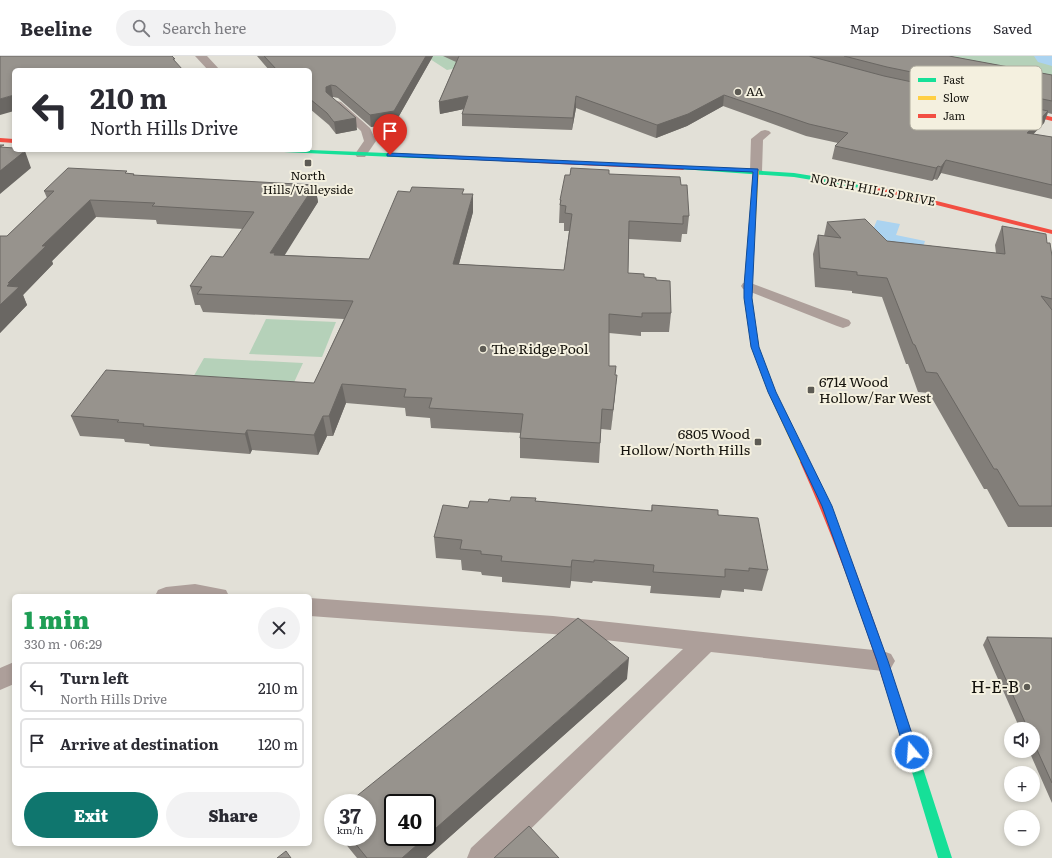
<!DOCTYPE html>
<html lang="en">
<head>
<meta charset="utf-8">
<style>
  :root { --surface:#fff; --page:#f2f2f3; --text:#2b2b33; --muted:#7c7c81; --line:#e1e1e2; --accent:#0f766e }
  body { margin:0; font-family:Literata,serif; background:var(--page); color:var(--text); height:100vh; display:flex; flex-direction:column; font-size:15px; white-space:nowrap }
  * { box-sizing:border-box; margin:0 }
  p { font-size:13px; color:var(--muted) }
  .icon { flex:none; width:22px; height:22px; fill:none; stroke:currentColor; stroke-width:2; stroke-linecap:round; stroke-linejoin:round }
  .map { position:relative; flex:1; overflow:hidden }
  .sheet { position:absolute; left:12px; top:538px; width:300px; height:252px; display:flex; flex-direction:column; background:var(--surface); border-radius:6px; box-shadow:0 2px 6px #0003 }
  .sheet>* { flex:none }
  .top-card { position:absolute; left:12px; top:12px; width:300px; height:84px; border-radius:6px; box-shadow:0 2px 6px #0003; background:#fff; color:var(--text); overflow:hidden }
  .fabs { position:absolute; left:1004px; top:666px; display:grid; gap:8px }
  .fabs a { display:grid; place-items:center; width:36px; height:36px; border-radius:50%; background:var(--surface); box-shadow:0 2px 6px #0003; font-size:20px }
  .speed { position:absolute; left:324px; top:738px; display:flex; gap:8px; font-size:20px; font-weight:700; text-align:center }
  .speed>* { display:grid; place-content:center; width:52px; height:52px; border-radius:50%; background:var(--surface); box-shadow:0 2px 6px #0003; line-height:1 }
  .speed small { font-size:10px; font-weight:400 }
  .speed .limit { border:2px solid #111; border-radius:6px; background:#fff; color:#111 }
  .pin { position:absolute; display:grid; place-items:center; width:34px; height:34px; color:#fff; margin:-41px -17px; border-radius:50% 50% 50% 0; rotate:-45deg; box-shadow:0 0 4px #0007 }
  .pin .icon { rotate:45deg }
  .me { position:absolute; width:44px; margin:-22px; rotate:342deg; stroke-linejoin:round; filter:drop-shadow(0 0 3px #0008) }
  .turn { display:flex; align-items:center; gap:14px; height:84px; padding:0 12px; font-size:18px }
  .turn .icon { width:52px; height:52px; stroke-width:2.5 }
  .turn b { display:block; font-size:28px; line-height:34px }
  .round { display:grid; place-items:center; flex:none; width:42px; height:42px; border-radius:21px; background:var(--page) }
  .summary { display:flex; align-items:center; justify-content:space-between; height:68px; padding:0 12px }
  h1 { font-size:24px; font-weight:800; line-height:30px; color:#1e9e55 }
  .cta { display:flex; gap:8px; margin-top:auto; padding:8px 12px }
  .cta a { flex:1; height:46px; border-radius:24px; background:var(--accent); color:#fff; font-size:16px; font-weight:800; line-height:46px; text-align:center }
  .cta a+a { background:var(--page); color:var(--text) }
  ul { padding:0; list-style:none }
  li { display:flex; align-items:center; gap:12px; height:50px; margin:0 8px 6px; padding:0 4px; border:2px solid var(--line); border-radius:6px }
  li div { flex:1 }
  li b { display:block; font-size:15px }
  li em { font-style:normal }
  header { display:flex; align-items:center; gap:24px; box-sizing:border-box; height:56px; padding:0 20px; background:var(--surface); border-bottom:1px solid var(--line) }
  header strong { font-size:19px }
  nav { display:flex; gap:22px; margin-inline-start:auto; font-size:14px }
  .search { width:280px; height:36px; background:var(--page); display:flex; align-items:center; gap:10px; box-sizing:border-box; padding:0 14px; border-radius:22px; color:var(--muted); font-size:15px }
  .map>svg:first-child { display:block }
  .green { fill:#b5d1b9 }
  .water { fill:#abd3f0 }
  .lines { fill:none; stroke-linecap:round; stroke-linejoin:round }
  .river { fill:#abd3f0; fill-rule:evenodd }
  .lane { fill:#ad9f9a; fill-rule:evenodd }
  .street { fill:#ad9f9a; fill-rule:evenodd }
  .fast { fill:#16e098; fill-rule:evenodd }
  .slow { fill:#ffcf43; fill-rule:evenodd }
  .jam { fill:#f24e42; fill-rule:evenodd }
  .wall { fill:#827e79 }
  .shaded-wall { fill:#6a6763 }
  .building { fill:#97938d; stroke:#6a6763 }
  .route { fill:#1a73e8; stroke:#114b97 }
  .poi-dot { fill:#5d5b54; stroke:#f4f0df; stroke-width:1.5 }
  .labels { text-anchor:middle; stroke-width:4; stroke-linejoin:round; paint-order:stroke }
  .far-poi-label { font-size:12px; fill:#15130d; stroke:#f4f0df; text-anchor:start }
  .far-street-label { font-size:12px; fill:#15130d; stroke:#f4f0df }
  .poi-label { font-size:14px; fill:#15130d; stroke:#f4f0df; text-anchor:start }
  .near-poi-label { font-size:17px; fill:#15130d; stroke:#f4f0df; text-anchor:end }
  .key { fill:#f4f0df; stroke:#b1aea0; stroke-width:1 }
  .key-label { font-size:11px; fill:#15130d }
</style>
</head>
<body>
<header>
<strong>Beeline</strong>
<div class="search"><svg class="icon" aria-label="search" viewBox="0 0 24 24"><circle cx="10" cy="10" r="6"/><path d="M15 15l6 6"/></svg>Search here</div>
<nav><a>Map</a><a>Directions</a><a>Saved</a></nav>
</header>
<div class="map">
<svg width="1052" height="802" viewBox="0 0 1052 802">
  <rect width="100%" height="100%" fill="#e2e0d7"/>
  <path class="green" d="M433,0H517L447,14L427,1Z
    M942,0H1052V19Z
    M266,263L336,266L322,301L249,298Z
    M204,302L303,307L290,335L188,330Z"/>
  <path class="water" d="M877,164L900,168L896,179L925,185L922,195L877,187L880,178L872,176Z"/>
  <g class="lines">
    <path class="river" d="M1034,0H1052V10L1038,6Z"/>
    <path class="lane" d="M337,45L341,46L370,72L376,85L365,101H357L355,98L364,85L361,75L332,48Z
      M765,74L769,75L771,77L763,84L762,115L760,118H752L750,115L751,83L761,75Z
      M748,226L849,264L851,267L849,270L843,272L837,270L743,233L741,230L743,227Z
      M195,528L226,534L229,540H155L158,534L166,531Z
      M310,542L553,560L883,595L891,598L895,605L891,612L883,615L711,596L501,802H467L471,792L683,593L553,578L310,560Z
      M14,606V628L0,634V612Z"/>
    <path class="street" d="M195,0H207L220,14H208Z"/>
    <path class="fast" d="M281,94H310L438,99L441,101L438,103L284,96Z
      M683,110L794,117L838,124L863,130L860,132L794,121L681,113V111Z
      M915,700L919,702L921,706L952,802H938L909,706L911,702Z"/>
    <path class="slow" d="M756,113L759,115L752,230V241L759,291L776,336L810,406L805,409L800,406L768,336L751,291L744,241V230L753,115Z"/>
    <path class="jam" d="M1017,53L1052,61V65L1015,56V54Z
      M0,82L14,83V87L0,86Z
      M438,99L683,110L686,112L683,114L436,102L435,101Z
      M860,128L901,136L1052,174V178L901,140L858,131V129Z
      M805,403L810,406C855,503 888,604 921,706L919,710L915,712L911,710L909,706C877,604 844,503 800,406Z"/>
  </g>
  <path class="wall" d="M257,0H433L395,67L371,71L338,42L333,41H332L357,74L336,78L329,69L310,53V14H269Z
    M443,0H949L1052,19V58L1048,57L1044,67L1033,78L1052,81V143L941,117L937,124L934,123L932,125L832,103L835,90L838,87L806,80L723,50L687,70L656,82L576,52L572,74L462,70V58L464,53L440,58L439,46L456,6Z
    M128,117L134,118L135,120L315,129L318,146L284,199L369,203L464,138L473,156L459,208L564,214L569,175H564V167H559L560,144L609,118L681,129L689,160L687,178H682L681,186L629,183L628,217L656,224L671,257L669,276H641V280L609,277V310L615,339L611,374L601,373L599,407L520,402V382L521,377L431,372L430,362L406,360L405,352L346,347L333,380H327L318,399L252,394L250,398L150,390L149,388L125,386L124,383L80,380L71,360L314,327L344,263L203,256L200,249H195L190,230L223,201L243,173L157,168L156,164L96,161L52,205L53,208L23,239L27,249L0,277L7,180L47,142L44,135Z
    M827,166L887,185L996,197L995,189L1002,170L1047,187L1052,200V471H1008L987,433H984L929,337L918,336L908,308H906L882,241L852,237V235L815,231L813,198L818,179L824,180Z
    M510,445H536L651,455L652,449L718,459L768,514L762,535L744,533V536L722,534L720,542L650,537L651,530L593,525L592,527L571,525L570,532L502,526V521L482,519L481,516L462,514L461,504L436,502L434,481L468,452L488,446Z
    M987,581L1052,582V747L1029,695H1033V673H1020L983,589Z
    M627,623L426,802H357L340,781H367Z"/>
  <path class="shaded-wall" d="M426,0H433L395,67L371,71L370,59Z
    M331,29L333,41L328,42L326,36V31Z
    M14,39V55L0,59V43Z
    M724,39L723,50L687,70L656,82L657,69Z
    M468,40L469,52L440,58L439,46Z
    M576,40V52L572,74L573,62Z
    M1048,55L1044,67L1023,89L1027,77Z
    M356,62L357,74L336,78L334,66Z
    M19,94H22L23,97L25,95L31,112L0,138V115Z
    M946,104L941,117L937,124L941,111Z
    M938,110L934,123L932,125L936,112Z
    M315,129L318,146L278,210L270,197Z
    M473,138V156L454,226L453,208Z
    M90,144L96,161L52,205L53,208L23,239L27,249L0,277V249L8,227L42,190Z
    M617,319L615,339L611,374L613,354Z
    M342,328L346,347L333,380L329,360Z
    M323,360L327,380L318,399L314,379Z
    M247,374L252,394L250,398L245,378Z
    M572,504L571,525L570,532L571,511Z
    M629,602L627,623L426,802H402L426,781H427V780Z"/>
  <path class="building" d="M0,0H172L175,3H173L183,14H14V39L0,43Z
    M264,0H426L394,55L370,59L336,30L331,29L326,31V36L356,62L334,66L327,57L310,43V14H277Z
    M459,0H809L884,20L1048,55L1027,77L1052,81V129L946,104L941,111L938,110L936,112L835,90L848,77L809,68L724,39L688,58L657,69L576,40L573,62L462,58L468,40L439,46Z
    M844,0H949L1052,19V45L887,11Z
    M0,89H4L0,91L14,92V94H19L17,95H25L0,115Z
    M68,112L127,115L125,117L134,118L133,119L315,129L270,197H275L274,199L369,203L398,135L410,136L412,131L464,133L462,138H473L453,208L564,214L572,158L565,157L566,150L560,149L561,144H560L565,119H570L571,112L609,114V118L680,121L681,129H687L689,160H683V168L629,165L628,217L644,218V221L656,222V224L670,225L671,257H642V261L609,258V310H616L615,319H617L613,354L602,353L600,387L520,382L523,358L429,352L432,342L404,341L406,333L342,328L329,360H323L314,379L247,374L245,378L143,370L144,368L117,366L119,364L71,360L106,314L314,327L353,245L197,238L202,231L190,230L211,200L223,201L254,156L152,150L155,147L90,144L42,190H46L8,227H10L7,230L19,231L0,249V180H7L54,135H44Z
    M865,163L887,185L1005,198L1002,170L1046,178L1047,187H1050L1052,200V243L1041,240L1052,254V450H1019L997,413H994L937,317L926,316L915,289L913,288L887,222L857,219V216L820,212L818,179L841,182L827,166Z
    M511,441L536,442L535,445L652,455V449L718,454V459L758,462L768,514L749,512V515L725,513V521L653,516L654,509L594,504V506L572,504L571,511L501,505L502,500L481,498V495L460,493L462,484L434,481L443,449L468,452L470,445L488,446L489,443L510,445Z
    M578,562L629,602L427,780V747H393V781H426L402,802H367L350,781H367V747H348Z
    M987,581L1052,582V727L1033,685V673H1028Z
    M529,770L559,802H494Z
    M286,795L291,802H277Z"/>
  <path class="route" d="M390,97L758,113L752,242L759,291L776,336L832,450L888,605L918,696L916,700L912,702L907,700L905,696L877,605L822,450L768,336L751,291L744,242V230L753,116L387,100V98Z"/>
  <g class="poi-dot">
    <circle cx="738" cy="36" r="4"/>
    <rect x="304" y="103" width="8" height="8" rx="2"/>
    <circle cx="483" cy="293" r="4"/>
    <rect x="807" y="330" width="8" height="8" rx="2"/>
    <rect x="754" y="382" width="8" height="8" rx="2"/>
    <circle cx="1027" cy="631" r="4"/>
  </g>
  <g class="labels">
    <g class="far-poi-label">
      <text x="746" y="40">AA</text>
      <text x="308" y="124" text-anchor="middle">North<tspan x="308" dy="14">Hills/Valleyside</tspan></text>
    </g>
    <g class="far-street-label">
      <text transform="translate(873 134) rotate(11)" y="4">NORTH HILLS DRIVE</text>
    </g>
    <g class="poi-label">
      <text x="491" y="298">The Ridge Pool</text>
      <text x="819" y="331">6714 Wood<tspan x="819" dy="16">Hollow/Far West</tspan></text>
      <text x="750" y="383" text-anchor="end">6805 Wood<tspan x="750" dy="16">Hollow/North Hills</tspan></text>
    </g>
    <g class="near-poi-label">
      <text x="1019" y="637">H-E-B</text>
    </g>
  </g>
  <rect x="910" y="10" width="132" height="64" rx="6" class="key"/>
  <rect x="918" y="22" width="18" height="4" fill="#16e098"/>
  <rect x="918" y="40" width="18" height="4" fill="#ffcf43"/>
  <rect x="918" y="58" width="18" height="4" fill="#f24e42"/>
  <g class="key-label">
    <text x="943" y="28">Fast</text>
    <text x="943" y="46">Slow</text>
    <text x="943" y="64">Jam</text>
  </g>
</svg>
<div class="fabs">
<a><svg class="icon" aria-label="sound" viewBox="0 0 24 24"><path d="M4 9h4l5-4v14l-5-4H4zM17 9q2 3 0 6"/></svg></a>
<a>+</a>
<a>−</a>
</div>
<div class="speed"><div>37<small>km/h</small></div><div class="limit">40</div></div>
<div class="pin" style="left:390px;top:99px;background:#d93025"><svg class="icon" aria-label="arrive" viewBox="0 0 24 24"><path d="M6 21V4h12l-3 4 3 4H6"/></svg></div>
<svg class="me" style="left:912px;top:696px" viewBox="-20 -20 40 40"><circle r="17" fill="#1a73e8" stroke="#fff" stroke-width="3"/><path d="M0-11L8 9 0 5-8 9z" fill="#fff"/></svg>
<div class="top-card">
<div class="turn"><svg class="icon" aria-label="left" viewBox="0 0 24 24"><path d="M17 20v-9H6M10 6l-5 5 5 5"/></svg><div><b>210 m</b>North Hills Drive</div></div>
</div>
<section class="sheet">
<div class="summary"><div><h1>1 min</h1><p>330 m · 06:29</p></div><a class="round"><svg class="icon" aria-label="close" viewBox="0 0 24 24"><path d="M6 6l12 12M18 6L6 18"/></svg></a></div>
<ul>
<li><svg class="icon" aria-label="left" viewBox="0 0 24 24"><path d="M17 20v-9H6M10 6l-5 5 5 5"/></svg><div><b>Turn left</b><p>North Hills Drive</p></div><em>210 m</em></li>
<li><svg class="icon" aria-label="arrive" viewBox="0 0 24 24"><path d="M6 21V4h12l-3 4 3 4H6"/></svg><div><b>Arrive at destination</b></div><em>120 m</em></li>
</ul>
<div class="cta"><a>Exit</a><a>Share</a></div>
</section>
</div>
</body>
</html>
